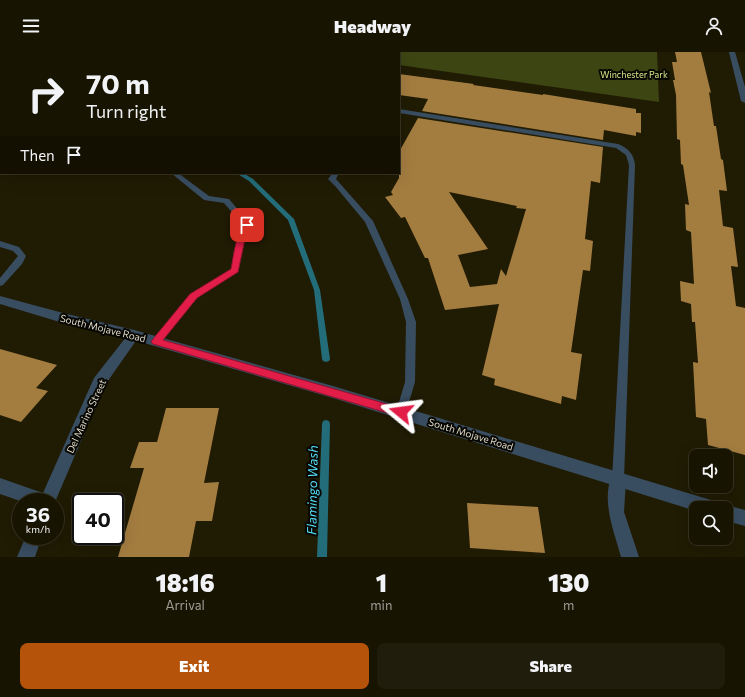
<!DOCTYPE html>
<html lang="en">
<head>
<meta charset="utf-8">
<style>
  :root { --surface:#181402; --page:#211d0c; --text:#f1f3f6; --muted:#9f9e99; --line:#363324; --accent:#b45309 }
  body { margin:0; font-family:Commissioner,sans-serif; background:var(--page); color:var(--text); height:100vh; display:flex; flex-direction:column; font-size:15px; white-space:nowrap }
  * { box-sizing:border-box; margin:0 }
  p { font-size:13px; color:var(--muted) }
  .icon { flex:none; width:22px; height:22px; fill:none; stroke:currentColor; stroke-width:2; stroke-linecap:round; stroke-linejoin:round }
  .map { position:relative; height:505px; overflow:hidden }
  .drawer { display:flex; flex-direction:column; background:var(--surface); flex:1 }
  .drawer>* { flex:none }
  .banner { position:absolute; left:0px; top:0px; width:400px; height:122px; box-shadow:0 4px 16px #0002,0 0 0 1px var(--line); background:#181402; color:var(--text); overflow:hidden }
  .fabs { position:absolute; left:689px; top:397px; display:grid; gap:8px }
  .fabs a { display:grid; place-items:center; width:44px; height:44px; border-radius:8px; background:var(--surface); box-shadow:0 4px 16px #0002,0 0 0 1px var(--line); font-size:20px }
  .speed { position:absolute; left:12px; top:441px; display:flex; gap:8px; font-size:20px; font-weight:700; text-align:center }
  .speed>* { display:grid; place-content:center; width:52px; height:52px; border-radius:50%; background:var(--surface); box-shadow:0 4px 16px #0002,0 0 0 1px var(--line); line-height:1 }
  .speed small { font-size:10px; font-weight:400 }
  .speed .limit { border:2px solid #111; border-radius:6px; background:#fff; color:#111 }
  .pin { position:absolute; display:grid; place-items:center; width:34px; height:34px; color:#fff; margin:-17px; border-radius:8px; box-shadow:0 2px 6px #0006 }
  .me { position:absolute; width:44px; margin:-22px; rotate:286deg; stroke-linejoin:round; filter:drop-shadow(0 0 3px #0008) }
  .turn { display:flex; align-items:center; gap:14px; height:84px; padding:0 20px; font-size:18px }
  .turn .icon { width:52px; height:52px; stroke-width:2.5 }
  .turn b { display:block; font-size:28px; line-height:34px }
  .then { display:flex; align-items:center; height:38px; padding:0 20px; background:#0003; gap:8px; font-size:15px }
  .eta { display:flex; justify-content:space-evenly; align-items:center; height:68px; text-align:center }
  .eta b { font-size:24px; font-weight:800; line-height:28px }
  .primary-button { display:flex; gap:8px; margin-top:auto; padding:8px 20px }
  .primary-button a { flex:1; height:46px; border-radius:8px; background:var(--accent); color:#fff; font-size:16px; font-weight:800; line-height:46px; text-align:center }
  .primary-button a+a { background:var(--page); color:var(--text) }
  header { display:flex; justify-content:space-between; align-items:center; height:52px; padding:0 20px; background:var(--surface); font-size:18px; font-weight:800 }
  .map>svg:first-child { display:block }
  .green { fill:#3d4513 }
  .lines { fill:none; stroke-linecap:round; stroke-linejoin:round }
  .stream { fill:#236c7a; fill-rule:evenodd }
  .building { fill:#a37c40; fill-rule:evenodd }
  .service { fill:#394d61; fill-rule:evenodd }
  .minor { fill:#394d61; fill-rule:evenodd }
  .tertiary { fill:#394d61; fill-rule:evenodd }
  .route { fill:#e11d48; stroke:#92132f }
  .labels { text-anchor:middle; stroke-width:4; stroke-linejoin:round; paint-order:stroke }
  .far-park-label { font-size:9px; fill:#d7e98a; stroke:#080601 }
  .street-label { font-size:10px; fill:#dedccc; stroke:#080601 }
  .near-water-label { font-size:13px; font-style:italic; fill:#54ddf6; stroke:#080601 }
</style>
</head>
<body>
<header><svg class="icon" aria-label="menu" viewBox="0 0 24 24"><path d="M4 6h16M4 12h16M4 18h16"/></svg>Headway<svg class="icon" aria-label="person" viewBox="0 0 24 24"><circle cx="12" cy="8" r="4"/><path d="M4 21q1-7 8-7t8 7"/></svg></header>
<div class="map">
<svg width="745" height="505" viewBox="0 0 745 505">
  <rect width="100%" height="100%" fill="#201b03"/>
  <path class="green" d="M309,0H657L659,50L399,13V1Z"/>
  <g class="lines">
    <path class="stream" d="M0,47H1V49H0Z
      M236,121H243L253,127L294,167L320,238L330,307L329,309L326,310L323,309L322,307L314,238L288,168L249,129Z
      M326,368L329,369L330,372L327,505H317L322,372L323,369Z"/>
  </g>
  <path class="building" d="M675,0H701L711,41L709,40L714,74H716L721,107L723,108L727,139L719,138L723,174L733,176L738,215L731,214L736,254L745,256V403L708,393L706,367L696,365L693,310L698,311L695,270H692L691,252L681,249L680,229L694,232L691,180L686,178L685,152L689,153L683,113L681,112L680,88L677,87L676,43L673,28H675L672,10H677Z
    M399,22L474,32L473,33L543,43V42L636,57V61H641V81L636,80V84L604,78L603,88L422,59L428,47L399,43Z
    M418,66L603,95L600,131L591,129L585,187L593,189L590,219L583,218L571,300L582,302L576,348L562,344L561,352L494,333L495,327L482,323L499,252L445,258L428,206H425L405,165L401,166L385,145L393,143L391,140L399,126V100ZM449,140L517,154L516,156L526,157L506,224L501,217L497,232L470,235L458,203L488,197Z
    M0,297L57,313L36,336L48,339L21,370L0,363Z
    M166,356H219L204,431L219,430L212,469H196L189,505H118L144,416H130L139,390H157Z
    M467,451L538,455L545,501L470,496Z"/>
  <g class="lines">
    <path class="service" d="M54,0H61L53,1Z
      M233,0H239L232,1Z
      M0,14L1,15V19L0,18Z
      M399,57L618,92C628,96 634,102 635,113L624,428L622,432L618,434L614,432L612,428L629,113L626,103L616,96L399,61Z
      M0,72H1V76H0Z
      M171,121H178L209,144L229,147L251,173L245,187L238,220L197,246L159,293H153L151,290L153,287L191,242L231,217L237,187L243,173L224,151L204,148Z
      M333,121H339L336,127L373,169L408,247L416,270L415,330L406,360L405,363L401,365L397,363L396,360L405,330L406,270L400,247L365,170L336,135L328,127Z
      M0,189L19,195L26,204L22,212L3,233L0,234V226L18,204L13,199L0,195Z"/>
    <path class="minor" d="M729,0H735L745,35V51L741,49Z
      M134,278L138,280L140,283L105,333L55,450H23L0,442V426L43,441L94,326L130,280Z
      M618,421L624,423L626,428L624,460L639,505H621C614,479 601,449 612,423Z
      M26,484H42L35,505H17Z"/>
    <path class="tertiary" d="M0,244L63,261L134,278L333,334L711,448L717,450L719,456H696V459L333,346L134,288L63,271L0,252Z
      M726,453L745,458V474L726,469V456H720Z"/>
  </g>
  <path class="route" d="M247,170L251,173L245,187L238,220L197,246L163,288L401,356L405,357L407,360L405,364L401,365L153,292L151,290L153,287L190,242L231,217C233,207 237,174 247,170Z"/>
  <g class="labels">
    <g class="far-park-label">
      <text x="634" y="26">Winchester Park</text>
    </g>
    <g class="street-label">
      <text transform="translate(103 276) rotate(14)" y="4">South Mojave Road</text>
      <text transform="translate(86 364) rotate(-65)" y="4">Del Marino Street</text>
      <text transform="translate(471 382) rotate(17)" y="4">South Mojave Road</text>
    </g>
    <g class="near-water-label">
      <text transform="translate(312 438) rotate(-89)" y="5">Flamingo Wash</text>
    </g>
  </g>
</svg>
<div class="fabs">
<a><svg class="icon" aria-label="sound" viewBox="0 0 24 24"><path d="M4 9h4l5-4v14l-5-4H4zM17 9q2 3 0 6"/></svg></a>
<a><svg class="icon" aria-label="search" viewBox="0 0 24 24"><circle cx="10" cy="10" r="6"/><path d="M15 15l6 6"/></svg></a>
</div>
<div class="speed"><div>36<small>km/h</small></div><div class="limit">40</div></div>
<div class="pin" style="left:247px;top:173px;background:#d93025"><svg class="icon" aria-label="arrive" viewBox="0 0 24 24"><path d="M6 21V4h12l-3 4 3 4H6"/></svg></div>
<svg class="me" style="left:401px;top:360px" viewBox="-20 -20 40 40"><path d="M0-17L14 15 0 8-14 15z" fill="#e11d48" stroke="#fff" stroke-width="4"/></svg>
<div class="banner">
<div class="turn"><svg class="icon" aria-label="right" viewBox="0 0 24 24"><path d="M7 20v-9h11M14 6l5 5-5 5"/></svg><div><b>70 m</b>Turn right</div></div>
<div class="then">Then<svg class="icon" aria-label="arrive" viewBox="0 0 24 24"><path d="M6 21V4h12l-3 4 3 4H6"/></svg></div>
</div>
</div>
<section class="drawer">
<div class="eta">
<div><b>18:16</b><p>Arrival</p></div>
<div><b>1</b><p>min</p></div>
<div><b>130</b><p>m</p></div>
</div>
<div class="primary-button"><a>Exit</a><a>Share</a></div>
</section>
</body>
</html>
